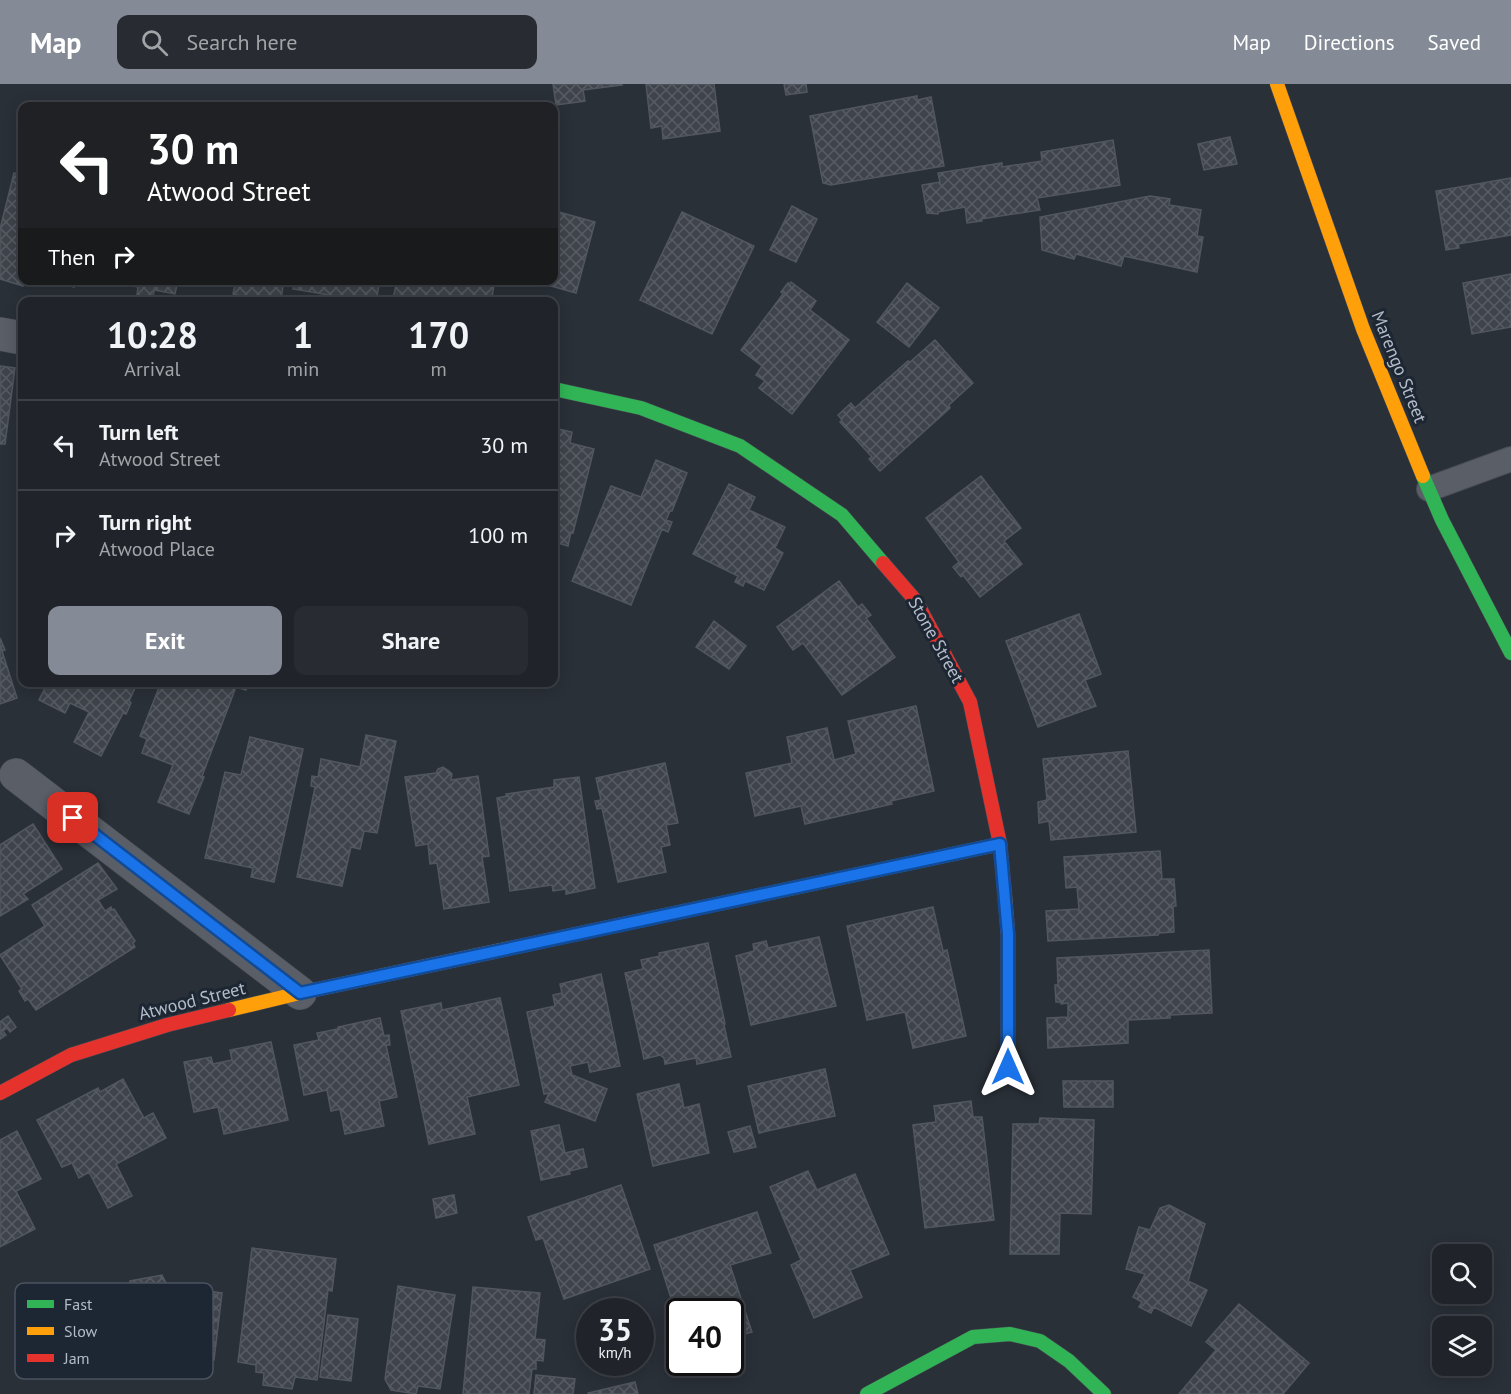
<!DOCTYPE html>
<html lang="en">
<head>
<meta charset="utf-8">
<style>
  :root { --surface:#20242a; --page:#282c32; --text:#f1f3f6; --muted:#a2a4a8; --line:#3d4147; --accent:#848b96 }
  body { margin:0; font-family:"PT Sans",sans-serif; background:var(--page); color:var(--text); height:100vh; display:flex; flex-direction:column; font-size:22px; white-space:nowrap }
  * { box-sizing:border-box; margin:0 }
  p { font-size:20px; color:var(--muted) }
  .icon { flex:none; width:33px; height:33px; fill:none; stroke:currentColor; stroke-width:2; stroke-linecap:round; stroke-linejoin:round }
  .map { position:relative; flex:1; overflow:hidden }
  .drawer { position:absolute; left:18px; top:213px; width:540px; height:390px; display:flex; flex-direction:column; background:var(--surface); border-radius:12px; box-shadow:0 3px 15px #0003,0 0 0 2px var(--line) }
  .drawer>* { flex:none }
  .banner { position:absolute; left:18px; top:18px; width:540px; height:183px; border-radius:12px; box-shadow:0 3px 15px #0003,0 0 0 2px var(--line); background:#202124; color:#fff; overflow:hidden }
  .tools { position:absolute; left:1432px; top:1160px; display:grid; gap:12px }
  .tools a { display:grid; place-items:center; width:60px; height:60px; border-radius:12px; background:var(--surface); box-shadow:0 3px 15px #0003,0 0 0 2px var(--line); font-size:30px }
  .speed { position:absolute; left:576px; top:1214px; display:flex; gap:12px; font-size:30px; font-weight:700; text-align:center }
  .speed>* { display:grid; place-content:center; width:78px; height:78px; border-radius:50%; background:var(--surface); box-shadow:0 3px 15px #0003,0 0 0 2px var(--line); line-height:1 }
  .speed small { font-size:15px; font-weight:400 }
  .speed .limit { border:3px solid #111; border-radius:9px; background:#fff; color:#111 }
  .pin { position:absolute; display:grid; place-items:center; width:51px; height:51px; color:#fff; margin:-26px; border-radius:12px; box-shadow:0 3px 9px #0006 }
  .me { position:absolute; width:66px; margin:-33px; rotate:0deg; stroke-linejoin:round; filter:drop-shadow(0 0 4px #0008) }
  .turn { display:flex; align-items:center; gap:21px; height:126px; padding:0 30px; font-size:27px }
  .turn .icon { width:78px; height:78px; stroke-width:2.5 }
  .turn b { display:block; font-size:42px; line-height:51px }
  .then { display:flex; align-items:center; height:57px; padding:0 30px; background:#0003; gap:12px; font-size:22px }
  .eta { display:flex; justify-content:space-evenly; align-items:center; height:102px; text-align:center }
  .eta b { font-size:36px; font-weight:600; line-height:42px }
  .action { display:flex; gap:12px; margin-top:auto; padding:12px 30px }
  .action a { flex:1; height:69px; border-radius:12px; background:var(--accent); color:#fff; font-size:24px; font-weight:600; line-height:69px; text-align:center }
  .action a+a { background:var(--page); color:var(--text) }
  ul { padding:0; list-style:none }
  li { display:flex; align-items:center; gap:18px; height:90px; padding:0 30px; border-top:2px solid var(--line) }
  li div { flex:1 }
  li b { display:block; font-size:22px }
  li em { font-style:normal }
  header { display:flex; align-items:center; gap:36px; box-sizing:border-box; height:84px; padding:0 30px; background:var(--accent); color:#fff }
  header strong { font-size:28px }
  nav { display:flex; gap:33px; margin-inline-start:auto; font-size:21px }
  .search { width:420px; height:54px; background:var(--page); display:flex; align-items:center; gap:15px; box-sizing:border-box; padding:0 21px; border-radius:12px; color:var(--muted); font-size:22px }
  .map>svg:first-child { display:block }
  .building { fill:url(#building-cross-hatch); stroke:#52575f; stroke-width:1.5 }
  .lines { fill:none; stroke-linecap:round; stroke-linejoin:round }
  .lane-casing { stroke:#484c55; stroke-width:26 }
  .street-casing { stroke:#484c55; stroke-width:34 }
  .fast-casing { stroke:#484c55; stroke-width:15 }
  .slow-casing { stroke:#484c55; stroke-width:15 }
  .jam-casing { stroke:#484c55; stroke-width:15 }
  .lane { stroke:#5a5e66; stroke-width:24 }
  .street { stroke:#5a5e66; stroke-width:33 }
  .fast { stroke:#30b455; stroke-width:14 }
  .slow { stroke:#ff9f0a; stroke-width:14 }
  .jam { stroke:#e5322d; stroke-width:14 }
  .route-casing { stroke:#114b97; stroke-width:15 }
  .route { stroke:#1a73e8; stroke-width:10 }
  .labels { text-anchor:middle; stroke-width:6; stroke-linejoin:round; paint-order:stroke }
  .street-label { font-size:18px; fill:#b4bcc9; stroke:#1d2633 }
  .key { fill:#1d2633; stroke:#4a5360; stroke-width:1.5 }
  .key-label { font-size:16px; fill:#b4bcc9 }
</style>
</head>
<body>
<header>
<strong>Map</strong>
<div class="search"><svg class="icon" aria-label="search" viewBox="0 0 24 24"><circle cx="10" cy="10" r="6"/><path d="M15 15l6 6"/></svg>Search here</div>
<nav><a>Map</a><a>Directions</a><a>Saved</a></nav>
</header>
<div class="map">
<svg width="1511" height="1310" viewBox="0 0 1511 1310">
  <defs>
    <pattern id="building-cross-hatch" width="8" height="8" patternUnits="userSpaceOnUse" patternTransform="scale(1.5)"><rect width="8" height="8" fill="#3f444c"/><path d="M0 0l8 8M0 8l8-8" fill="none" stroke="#585d64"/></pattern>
  </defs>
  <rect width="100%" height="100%" fill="#2a3038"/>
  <path class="building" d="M553,0H621L622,1L583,6L585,17L556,21Z
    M646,0H714L720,47L663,55L662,42L651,44Z
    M784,0H806L807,8L786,11Z
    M917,12V16L931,13L944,82L831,101L823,99L810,32Z
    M1230,53L1237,80L1204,86L1198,60Z
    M1113,56L1120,101L1037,114L1040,126L981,135L982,137L967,139L965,123L938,128V130L927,129L922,101L940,98L938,89L1002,79V83L1042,77L1041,68Z
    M14,89L22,91V196H24L23,202L0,195V145Z
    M1511,94V151L1458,160L1459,164L1446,166L1436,107Z
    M1150,112L1170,115L1169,121L1201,126L1197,152L1203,153L1197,188L1124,172L1121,182L1076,170L1074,175L1042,166L1040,133Z
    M792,122L817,135L796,178L770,166Z
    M559,128L595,138L576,209L530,196H554V139L557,140Z
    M682,128L754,162L712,250L640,216Z
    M1511,190V243L1472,250L1463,199Z
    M48,196H75L74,203Z
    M106,196H178L175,210L154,206L153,215L137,211L138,203Z
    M236,196H284L281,215L274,214V218H269L233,210Z
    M294,196H380L376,218H369L293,205Z
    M397,196H495L491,218H404L393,215Z
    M791,198L816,217L810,226L849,256L792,330L759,304L765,297L756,291L762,282L741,266L783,210L781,208L788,199L789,201Z
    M907,199L939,224L909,263L877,238Z
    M935,256L973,299L949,321L950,324L880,387L869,375L872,373L840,338L842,336L838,331L851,319L855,324L908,277L910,278Z
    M0,282L15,284L5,360H0Z
    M554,344L572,348L570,359L594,365L573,449L571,448L568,462L554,458Z
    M656,376L687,389L672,427H670L666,436L672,438L668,448L662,445L631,521L572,497L611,402L641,413Z
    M981,392L1021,444L1004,457L1022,480L980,513L963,491L961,493L953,483L959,478L926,434Z
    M729,400L755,413L749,426L785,443L775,464L783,469L764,506L745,497L743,502L735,498L738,492L693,470Z
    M839,497L858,523L862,520L871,531L866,534L895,573L842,611L803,559L793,566L777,543Z
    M1079,530L1101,590L1085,596L1096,622L1038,643L1006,557Z
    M714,537L746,562L729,585L696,563Z
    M0,554L5,566L2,567L17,614L0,620Z
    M48,598H138L129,617L131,619L126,630L123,629L101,672L74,658L89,628L70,619L65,629L39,616Z
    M169,598H249L246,606L236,603L202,692L204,693L189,730L158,718L173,681L142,669L147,655L140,652L160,601L167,604Z
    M916,622L934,707L891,717L892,720L805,740L801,722L755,732L746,689L792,679L787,653L827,644L834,676L856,670L848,637Z
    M366,651L396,657L377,749L364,747L360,765L351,763L342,802L297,793L315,703L311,702L312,692L318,693L321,675L360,683Z
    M250,653L303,665L274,798L251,793L253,784L205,774L225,688L241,691Z
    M1128,667L1136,748L1051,756L1049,737L1039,739L1038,718L1047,716L1043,675Z
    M665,679L678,739L666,741L670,761L661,763L666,788L618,798L602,724L597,725L595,717L601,716L596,694Z
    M443,683L449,687L452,690L451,696L478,692L489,772L482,773L489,818L444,825L437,779L430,780L428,760L416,762L405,693L436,689L438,685Z
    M579,693L595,804L566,810V805L553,807L552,801L510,807L497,714L507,712L506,710L554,703V696Z
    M33,740L62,785L23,810L28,815L0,832V761Z
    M1160,767L1162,795H1174L1176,822H1173L1174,848L1159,849L1158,851L1048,857L1046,827L1079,825L1077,803L1066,804L1064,773Z
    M98,779L117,805L98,816L105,827L111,823L112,826L114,825L135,857L133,859L135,863L36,926L28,915L25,917L19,907L22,905L0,871L45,842L32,821Z
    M933,823L943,867L947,866L966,952L913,964L905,928L867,936L847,842Z
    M819,853L836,922L751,941L736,872L754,867L753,860L766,857L768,864Z
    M708,859L725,940L724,941L731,973L697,980L696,974L665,980L664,974L660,971L644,975L625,889L643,885L641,876L660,872L659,869Z
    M1209,866L1212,929L1170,931V934L1128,936V959L1048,964L1047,934L1068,933V919L1061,920V918H1056L1055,901H1058L1057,874Z
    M601,890L620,982L590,988L588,978L570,982L572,991L607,1005L595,1037L545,1018L549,1009L544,1010L527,928L555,922L553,911L562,909L560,900Z
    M500,914L519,1001L467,1013L475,1050L429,1060L401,927L441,919L442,926Z
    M8,932L16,943L10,948L7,944L3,947L6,951L0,955V938Z
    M380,934L384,952L389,951L390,961H386L397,1013L379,1017L384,1042L345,1050L340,1025L331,1027L327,1006L304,1011L294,961L319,956L317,949L338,945V943Z
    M271,958L288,1036L224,1050L218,1023L194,1028L184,978L211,973L213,980L232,976L230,966Z
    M825,985L835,1032L759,1049L748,1002Z
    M123,995L144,1034L153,1029L166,1054L116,1080L132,1112L108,1124L89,1088L79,1094L72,1079L62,1083L37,1036L98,1004L100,1008Z
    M1063,997H1113V1023H1064Z
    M679,1000L684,1024L699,1020L709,1069L653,1082L637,1010Z
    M971,1017L973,1033H982L994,1136L925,1144L913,1041L936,1038L934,1022Z
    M1040,1034L1094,1036L1091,1130L1060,1129L1059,1170H1010L1013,1040H1039Z
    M559,1041L565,1069L583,1065L587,1083L569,1087L570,1090L541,1096L531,1047Z
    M750,1042L756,1063L734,1068L728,1048Z
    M17,1047L41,1095L16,1107L35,1145L0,1163V1056Z
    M808,1087L817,1106L855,1090L889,1170L850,1186L862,1213L814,1234L791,1181L801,1176L770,1103Z
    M621,1101L650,1185L564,1215L543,1154L536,1156L528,1133Z
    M454,1111L457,1129L436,1134L433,1115Z
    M1169,1121L1205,1140L1188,1197L1207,1206L1191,1242L1154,1223L1151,1229L1139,1223L1142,1218L1133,1213L1145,1190L1126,1185L1139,1143L1150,1146L1160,1124Z
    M757,1128L771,1169L730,1181L752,1248L730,1254V1227H680V1242L654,1161Z
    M252,1164L336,1175L332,1207L328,1206L317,1296L295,1293L292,1305L263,1301L264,1289L256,1288V1281L238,1278Z
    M162,1191L166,1199L154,1279L137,1276L135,1286L105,1281L106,1272L22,1260L27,1229L66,1234L70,1215L96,1219L99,1204L120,1208V1203L129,1204L130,1197Z
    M398,1202L455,1211L440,1305L418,1302L416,1310L391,1306L385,1295Z
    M175,1203L222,1209L214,1276L159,1270L163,1236H171Z
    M473,1203L540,1209L535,1255L545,1256L543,1277L536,1276V1285H532L529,1310H463Z
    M1239,1220L1309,1279L1283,1310H1179L1216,1266L1206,1258Z
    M328,1231L358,1235L351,1297L320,1293Z
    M536,1291L575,1295L573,1310H534Z
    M635,1298L638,1310H588V1309Z"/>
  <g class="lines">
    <g class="lane-casing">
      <path id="lane" d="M1429,405L1511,375"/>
    </g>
    <g class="street-casing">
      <path id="street" d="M0,250L22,254
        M16,691L300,909"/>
    </g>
    <g class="fast-casing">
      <path id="fast" d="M554,305L641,324L740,362L842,431L883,479
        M1423,392L1442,436L1511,569
        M694,825L1000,760
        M867,1310L973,1253L1010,1250L1040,1257L1069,1277L1104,1310"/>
    </g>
    <g class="slow-casing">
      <path id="slow" d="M1277,0L1363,245L1423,392
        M1005,813L1008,851V983
        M229,926L300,909L694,825"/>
    </g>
    <g class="jam-casing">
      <path id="jam" d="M883,479L916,517L970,618L1000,760L1005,813
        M0,1009L71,971L167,941L229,926"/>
    </g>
    <use href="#lane" class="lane"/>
    <use href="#street" class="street"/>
    <use href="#fast" class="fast"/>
    <use href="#slow" class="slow"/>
    <use href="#jam" class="jam"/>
  </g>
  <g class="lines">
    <g class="route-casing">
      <path id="route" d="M73,734L300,909L1000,760L1008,850V983"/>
    </g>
    <use href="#route" class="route"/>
  </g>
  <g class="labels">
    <g class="street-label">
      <text transform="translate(1399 283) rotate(68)" y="6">Marengo Street</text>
      <text transform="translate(936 556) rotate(61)" y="6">Stone Street</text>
      <text transform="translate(192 917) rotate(-14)" y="6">Atwood Street</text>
    </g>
  </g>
  <rect x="15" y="1199" width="198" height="96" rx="9" class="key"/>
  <rect x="27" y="1216" width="27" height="8" fill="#30b455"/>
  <rect x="27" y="1243" width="27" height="8" fill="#ff9f0a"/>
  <rect x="27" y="1270" width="27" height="8" fill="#e5322d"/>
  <g class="key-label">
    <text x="64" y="1226">Fast</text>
    <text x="64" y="1253">Slow</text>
    <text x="64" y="1280">Jam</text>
  </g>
</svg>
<div class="tools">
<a><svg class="icon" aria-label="search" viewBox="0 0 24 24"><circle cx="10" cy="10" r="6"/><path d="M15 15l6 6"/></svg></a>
<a><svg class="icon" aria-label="layers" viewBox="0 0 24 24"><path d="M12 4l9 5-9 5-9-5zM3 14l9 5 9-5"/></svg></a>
</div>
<div class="speed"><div>35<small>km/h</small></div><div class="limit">40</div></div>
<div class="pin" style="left:73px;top:734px;background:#d93025"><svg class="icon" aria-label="arrive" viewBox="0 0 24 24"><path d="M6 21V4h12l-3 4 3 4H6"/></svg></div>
<svg class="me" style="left:1008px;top:983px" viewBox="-20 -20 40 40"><path d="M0-17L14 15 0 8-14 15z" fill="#1a73e8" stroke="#fff" stroke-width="4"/></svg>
<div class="banner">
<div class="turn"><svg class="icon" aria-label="left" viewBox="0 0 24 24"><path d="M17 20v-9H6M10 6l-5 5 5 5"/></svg><div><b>30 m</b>Atwood Street</div></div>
<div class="then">Then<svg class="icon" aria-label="right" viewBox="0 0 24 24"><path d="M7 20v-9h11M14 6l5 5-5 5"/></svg></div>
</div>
<section class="drawer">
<div class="eta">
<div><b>10:28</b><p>Arrival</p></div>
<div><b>1</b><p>min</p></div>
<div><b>170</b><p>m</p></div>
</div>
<ul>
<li><svg class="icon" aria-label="left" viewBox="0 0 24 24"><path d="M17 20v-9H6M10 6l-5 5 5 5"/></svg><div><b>Turn left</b><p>Atwood Street</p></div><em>30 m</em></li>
<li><svg class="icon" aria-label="right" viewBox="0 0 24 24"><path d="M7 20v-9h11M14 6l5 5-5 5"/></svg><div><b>Turn right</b><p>Atwood Place</p></div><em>100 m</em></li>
</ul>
<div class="action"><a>Exit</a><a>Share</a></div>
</section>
</div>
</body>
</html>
